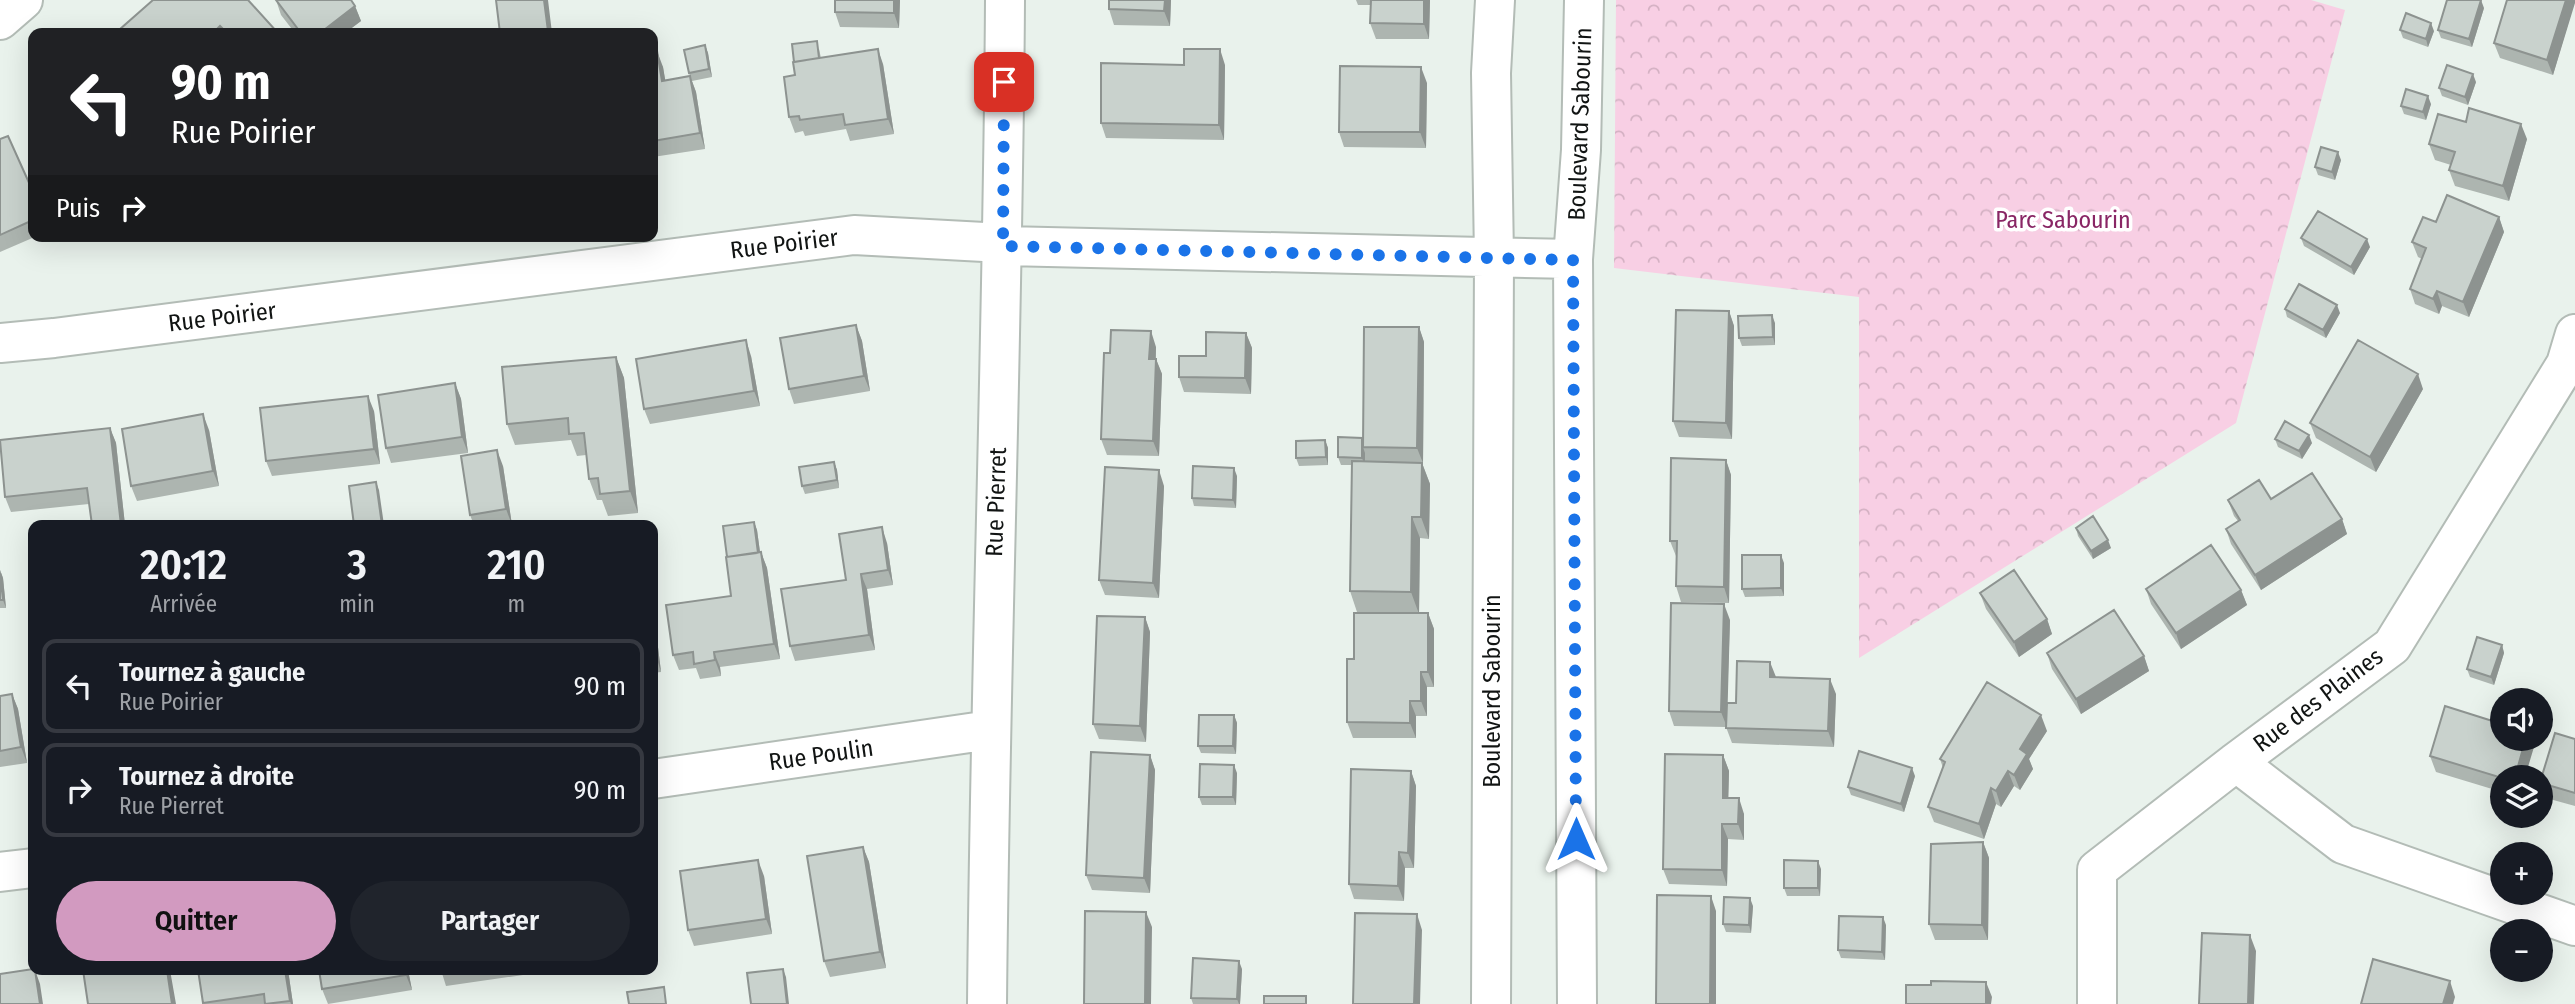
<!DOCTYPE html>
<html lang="fr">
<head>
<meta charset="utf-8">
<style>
  :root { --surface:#171b24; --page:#20242c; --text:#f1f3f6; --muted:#9ea1a6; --line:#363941; --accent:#d29ac0 }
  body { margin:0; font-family:"Fira Sans Condensed",sans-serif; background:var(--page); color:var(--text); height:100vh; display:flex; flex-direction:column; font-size:26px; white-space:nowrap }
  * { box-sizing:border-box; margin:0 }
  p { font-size:23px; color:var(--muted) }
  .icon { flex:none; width:38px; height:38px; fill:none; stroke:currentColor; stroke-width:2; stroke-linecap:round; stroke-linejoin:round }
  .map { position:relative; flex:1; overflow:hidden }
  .sheet { position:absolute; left:28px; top:520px; width:630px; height:455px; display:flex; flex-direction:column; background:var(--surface); border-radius:14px; box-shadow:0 7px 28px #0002 }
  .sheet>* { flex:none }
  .hud { position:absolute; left:28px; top:28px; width:630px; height:214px; border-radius:14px; box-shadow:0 7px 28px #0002; background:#202124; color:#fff; overflow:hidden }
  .fabs { position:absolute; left:2490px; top:688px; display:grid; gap:14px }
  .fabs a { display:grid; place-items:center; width:63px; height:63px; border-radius:50%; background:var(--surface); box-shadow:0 7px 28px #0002; font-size:35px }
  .pin { position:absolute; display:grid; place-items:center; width:60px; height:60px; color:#fff; margin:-30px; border-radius:14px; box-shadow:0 4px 10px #0006 }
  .me { position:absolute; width:77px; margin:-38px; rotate:0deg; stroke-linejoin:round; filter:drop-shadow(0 0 5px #0008) }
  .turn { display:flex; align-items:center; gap:24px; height:147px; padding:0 28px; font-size:32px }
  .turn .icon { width:91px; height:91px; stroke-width:2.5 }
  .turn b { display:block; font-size:49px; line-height:60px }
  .then { display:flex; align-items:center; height:66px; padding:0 28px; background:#0003; gap:14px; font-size:26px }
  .eta { display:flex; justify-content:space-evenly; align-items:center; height:119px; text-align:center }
  .eta b { font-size:42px; font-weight:600; line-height:49px }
  .primary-button { display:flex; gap:14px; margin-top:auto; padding:14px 28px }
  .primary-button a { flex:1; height:80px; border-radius:42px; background:var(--accent); color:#111; font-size:28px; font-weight:600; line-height:80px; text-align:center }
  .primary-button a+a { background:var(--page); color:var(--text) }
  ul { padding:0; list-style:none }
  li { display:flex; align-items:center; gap:21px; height:94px; margin:0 14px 10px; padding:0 14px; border:4px solid var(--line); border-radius:14px }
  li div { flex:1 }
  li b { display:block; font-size:26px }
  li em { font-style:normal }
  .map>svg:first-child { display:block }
  .park { fill:url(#park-crowns) }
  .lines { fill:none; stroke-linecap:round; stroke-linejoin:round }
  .minor-casing { stroke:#b3bcb6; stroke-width:42 }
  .minor { stroke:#fff; stroke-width:38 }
  .wall { fill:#adb5b0 }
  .shaded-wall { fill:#8d9390 }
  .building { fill:#c9d2cd; stroke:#8d9390; stroke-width:2 }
  .route { stroke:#1a73e8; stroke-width:12; stroke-dasharray:0 21.6 }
  .labels { text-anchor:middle; stroke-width:7; stroke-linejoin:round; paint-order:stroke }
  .street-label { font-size:24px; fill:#111413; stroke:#fff }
  .park-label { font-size:24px; fill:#892665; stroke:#fff }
</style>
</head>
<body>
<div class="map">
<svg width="2575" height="1004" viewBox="0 0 2575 1004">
  <defs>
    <pattern id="park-crowns" width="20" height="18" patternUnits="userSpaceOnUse" patternTransform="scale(1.75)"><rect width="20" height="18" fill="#f8cfe4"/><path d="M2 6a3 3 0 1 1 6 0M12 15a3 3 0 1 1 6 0" fill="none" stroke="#d4b1c3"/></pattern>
  </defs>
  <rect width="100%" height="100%" fill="#e9f2ec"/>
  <path class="park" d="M1616,0H2311L2345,10L2236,423L1859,658V297L1614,268Z"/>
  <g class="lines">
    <g class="minor-casing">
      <path id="minor" d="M0,20L23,0
        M0,343L54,338L854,235L984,242L1003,246L1573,259
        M2236,762L2343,844L2575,926
        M653,779L990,730
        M0,872L33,868
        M987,1004C990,669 1003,335 1005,0
        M1491,1004L1494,257L1491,73L1495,0
        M1577,1004L1573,259L1581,150L1584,0
        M2097,1004V870L2236,762L2392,646L2566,364L2575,334"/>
    </g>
    <use href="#minor" class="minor"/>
  </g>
  <path class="wall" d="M276,0L355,6L361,21L345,33H295L281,15Z
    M900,0L899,28L840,27L835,12Z
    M1171,0L1170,26L1114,25L1109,9Z
    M1356,0H1430L1429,39H1376L1370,23L1371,5H1358Z
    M2575,0L2553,75L2500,58L2494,43Z
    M2484,8L2472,47L2441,38L2438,30Z
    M2400,30L2434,31L2428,47L2403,38Z
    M705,45L708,53L712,77L692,81L696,92L705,149L653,157V52L663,67L665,80L690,77L689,73Z
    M819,49L821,58L883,64L894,134L850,141L846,129L805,136L803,131L795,133L789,117L795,75Z
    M1184,65H1225L1224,140L1106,138L1101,123Z
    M2476,82L2468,105L2442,96L2439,88Z
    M1427,83L1426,148L1344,147L1339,132Z
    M2431,104L2426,120L2404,114L2401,106Z
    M0,139L30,185L33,184V236H37L0,252Z
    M2527,139L2509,201L2455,186L2449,170L2451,165L2435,160L2429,144Z
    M2341,160L2335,180L2318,175L2315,167Z
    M2499,217L2504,232L2469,317L2442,306L2439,314L2415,304L2410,289L2422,259L2418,257L2412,242L2436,222Z
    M2301,238L2370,247L2354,275L2304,246Z
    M2285,309L2340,313L2326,338L2287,317Z
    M1729,311L1734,326L1732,439L1679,437L1673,421Z
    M1775,323V345L1742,346L1739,338Z
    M856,325L862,341L870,391L794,404L789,389Z
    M1419,327L1424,342L1423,463H1422L1430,484L1429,539L1420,538L1419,613H1428L1434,629V687H1427V716H1416V738H1353L1347,722L1357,612L1350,591L1352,465H1341L1338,457L1363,440Z
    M1246,333L1252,348L1251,394L1184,392L1179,377L1206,356Z
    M1156,347V359L1162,374L1159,456L1107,455L1101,439L1110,353Z
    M751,356L760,406L650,424L644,409Z
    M616,357L624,378L638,513L608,516L602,500H597L589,479L586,455L577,456L571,440L515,445L507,424Z
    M455,383L461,399L468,453L391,463L386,448Z
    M2423,389L2376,472L2316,438L2310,423Z
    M374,411L380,464L272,476L266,461Z
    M110,428L116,443L125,525H92L89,504L11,512L5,497Z
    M209,430L219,486L137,501L131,486Z
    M2275,439L2312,443L2302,459L2278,447Z
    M1325,440L1328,448V465L1299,466L1296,458Z
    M1726,460L1731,475L1729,603L1681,602L1676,586V556L1670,541Z
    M834,462L837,470L839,488L805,494L802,486Z
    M503,466L512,525H474L470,515Z
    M1237,476L1236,508L1194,506L1192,498Z
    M1164,486L1159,598L1105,595L1099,580Z
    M2228,500L2342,519L2347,534L2261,590L2231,544L2226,529L2238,521L2234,516Z
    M754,522L757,530L760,552H761L767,568L780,659L720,667L721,676L700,679L696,668L679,670L673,655L731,596L727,557Z
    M2076,528L2111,548L2093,559L2078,536Z
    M887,543L893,585L867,589L875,650L795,661L790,646L846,580Z
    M1784,563V596L1745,597L1742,589Z
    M0,570L3,578L6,608H0Z
    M2146,589L2241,590L2247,605L2181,649L2151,604Z
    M1980,593L2047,619L2052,634L2019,657L1986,609Z
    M653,606L661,672L653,673Z
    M1145,617L1150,632L1146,742L1099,739L1093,724Z
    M1730,620L1727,703H1736L1776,677L1836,694L1834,747L1732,743L1726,727L1674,726L1669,711Z
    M2502,645L2504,653L2494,685L2470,677L2467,669Z
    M2047,653L2144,656L2149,671L2081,714L2052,669Z
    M12,694L18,709L27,763L0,767V696Z
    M1234,715L1237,723L1236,754L1201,753L1198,746Z
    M2047,731L2029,759L2033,769L2020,790L2014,786L2001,807L1996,804L1984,839L1934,822L1928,807L1943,768L1940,759Z
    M2502,738H2531L2534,747L2502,777V792L2436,772L2430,756Z
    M2575,739V806L2546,798L2541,785V779Z
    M1150,755L1155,770L1150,893L1092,890L1086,875Z
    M1723,755L1729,771L1728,798L1744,814V840L1728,839L1727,886L1669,884L1663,869Z
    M1411,771L1416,786L1414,868H1405L1404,901L1354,899L1349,884Z
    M1237,773L1236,805H1202L1199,797Z
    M1915,776L1904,812L1851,795L1848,787Z
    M1983,842L1989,858L1988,940H1935L1929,924Z
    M863,847L869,862L886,968L830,977L824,961Z
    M1821,869L1820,896H1787L1784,888Z
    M764,876L772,934L694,946L688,930Z
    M1753,906L1751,933L1726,932L1723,924Z
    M1886,925L1885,960L1841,958L1838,950Z
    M1242,969L1240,1004H1193L1191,998Z
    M198,970H288L293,1004H204Z
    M408,970L412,990L328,1004L322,989Z
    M441,970H522L523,975L446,986Z"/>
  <path class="shaded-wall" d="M544,0H548L552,33H549L548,31Z
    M894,0H900L899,28L894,13Z
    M1165,0H1171L1170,26L1164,11Z
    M1424,0H1430L1429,39L1424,24Z
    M2481,0L2484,8L2472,47L2469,39Z
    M2566,0H2575V3L2553,75L2547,60Z
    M355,6L361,21L345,33H320Z
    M2431,23L2434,31L2428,47L2426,39Z
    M220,26L223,33H213Z
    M705,45L708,53L712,77L709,69Z
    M878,49L883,64L894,134L888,119Z
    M1220,49L1225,65L1224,140L1219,125Z
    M657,51L663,67L668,96L662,81Z
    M1421,67L1427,83L1426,148L1420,132Z
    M2473,74L2476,82L2468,105L2465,97Z
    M690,76L696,92L705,149L700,133Z
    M2428,96L2431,104L2426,120L2423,112Z
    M2521,124L2527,139L2509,201L2503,186Z
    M2338,152L2341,160L2335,180L2332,172Z
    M2499,217L2504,232L2469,317L2463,302Z
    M2367,239L2370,247L2354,275L2351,267Z
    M2437,291L2442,306L2439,314L2433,299Z
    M2337,305L2340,313L2326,338L2323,330Z
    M1729,311L1734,326L1732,439L1726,423Z
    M1772,315L1775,323V345L1773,337Z
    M856,325L862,341L870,391L864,376Z
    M1419,327L1424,342L1423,463L1417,448Z
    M1151,331L1156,347L1155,374L1149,359Z
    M1246,333L1252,348L1251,394L1245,378Z
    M746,340L751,356L760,406L754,391Z
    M616,357L624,378L638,513L630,491Z
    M1156,359L1162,374L1159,456L1153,441Z
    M2418,374L2423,389L2376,472L2370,457Z
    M455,383L461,399L468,453L462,437Z
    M368,396L374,411L380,464L374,449Z
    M203,414L209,430L219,486L213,471Z
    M110,428L116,443L125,525H121Z
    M2309,435L2312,443L2302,459L2299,451Z
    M1362,438L1363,447L1365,453V466L1362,458Z
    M1325,440L1328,448V465L1326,457Z
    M497,450L503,466L512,525L506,509Z
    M1726,460L1731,475L1729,603L1724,587Z
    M834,462L837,470L839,488L837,480Z
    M1422,463L1430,484L1429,539L1421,517Z
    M1234,468L1237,476L1236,508L1233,500Z
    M1159,470L1164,486L1159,598L1153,583Z
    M376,482L379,490L384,525H382Z
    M1412,517L1420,538L1419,614L1411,592Z
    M2342,519L2347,534L2261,590L2255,575Z
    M754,522L757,530L762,567L759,559Z
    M882,527L887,543L893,585L888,570Z
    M2108,540L2111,548L2093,559L2091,551Z
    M761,552L767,568L780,659L774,644Z
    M1781,555L1784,563V596L1781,588Z
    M0,570L3,578L6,608L3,600Z
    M861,574L867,589L875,650L869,635Z
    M2241,590L2247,605L2181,649L2176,633Z
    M1724,604L1730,620L1727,727L1721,712Z
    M653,606L661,672L656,656L653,633Z
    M1428,613L1434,629V687L1428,672Z
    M1145,617L1150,632L1146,742L1140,726Z
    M2047,619L2052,634L2019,657L2014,642Z
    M2502,645L2504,653L2494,685L2491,677Z
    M714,652L720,667L721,676L715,660Z
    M2144,656L2149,671L2081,714L2076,699Z
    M1770,662L1776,677H1770Z
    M1421,672L1427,687V716L1421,701Z
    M1830,679L1836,694L1834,747L1828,731Z
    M12,694L18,709L27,763L21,747Z
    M1410,701L1416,716V738L1410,723Z
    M1234,715L1237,723L1236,754L1233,746Z
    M2041,715L2047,731L2029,759L2033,769L2020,790L2014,775L2020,749Z
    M2526,738H2531L2534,747L2525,777H2515Z
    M1150,755L1155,770L1150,893L1144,878Z
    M1723,755L1729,771L1728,813L1723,798Z
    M1234,765L1237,773L1236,805L1233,797Z
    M1912,768L1915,776L1904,812L1901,804Z
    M1411,771L1416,786L1414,868L1408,853Z
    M2008,771L2014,786L2001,807L1996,791Z
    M1991,788L1996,804L1984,839L1979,824Z
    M1739,798L1744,814V840L1738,824Z
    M1722,824L1728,839L1727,886L1722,870Z
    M1983,842L1989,858L1988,940L1982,925Z
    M863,847L869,862L886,968L880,952Z
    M1399,852L1405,868L1404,901L1398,886Z
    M758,860L764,876L772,934L766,919Z
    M1818,861L1821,869L1820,896L1818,888Z
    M1711,896L1716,911V1004H1710Z
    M1750,898L1753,906L1751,933L1749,925Z
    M1146,912L1152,927L1151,1004H1145Z
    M1417,914L1422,930L1420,1004H1414Z
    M1883,917L1886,925L1885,960L1882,952Z
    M2250,935L2256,951L2254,1004H2248Z
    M1239,961L1242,969L1240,1004H1239L1237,999Z
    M783,969L786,977L789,1004H787Z
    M35,970L40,984L43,1004H40Z
    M167,970H170L176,1004H172Z
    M285,970H288L293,1004H291L290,1001Z
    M405,970H408L412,990L406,975Z
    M2450,981L2455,997L2453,1004H2443Z
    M1986,982L1992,997L1991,1004H1986Z"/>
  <path class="building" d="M153,0H248L278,33H227L220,26L213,33H121L119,30Z
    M276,0H351L355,6L320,33H301Z
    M496,0H544L548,31L531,33H500Z
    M835,0H894V13L835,12Z
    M1109,0H1165L1164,11L1109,9Z
    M1371,0H1424V24L1370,23Z
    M2447,0H2481L2469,39L2438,30Z
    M2507,0H2566L2547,60L2494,43Z
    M2406,13L2431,23L2426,39L2400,30Z
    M817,41L819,58L794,62L792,44Z
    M705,45L709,69L689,73L684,50Z
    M878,49L888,119L845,125L843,114L800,120L799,116L789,117L784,77L795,75L793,62Z
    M1184,49H1220L1219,125L1101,123V63L1184,65Z
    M657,51L662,81L690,76L700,133L653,141V52Z
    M2447,65L2473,74L2465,97L2439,88Z
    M1340,66L1421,67L1420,132H1339Z
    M2406,89L2428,96L2423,112L2401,106Z
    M2469,108L2521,124L2503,186L2449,170L2455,152L2429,144L2438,114L2466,122Z
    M8,136L30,185L33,184V220L0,235V139Z
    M2321,147L2338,152L2332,172L2315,167Z
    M2447,195L2499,217L2463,302L2437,291L2433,299L2410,289L2426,248L2412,242L2423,217L2436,222Z
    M2318,211L2367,239L2351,267L2301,238Z
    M2299,284L2337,305L2323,330L2285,309Z
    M1676,310L1729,311L1726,423L1673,421Z
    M1772,315L1773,337L1739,338L1738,316Z
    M856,325L864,376L789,389L780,338Z
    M1364,327H1419L1417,448L1363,447Z
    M1111,330L1151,331L1149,359H1156L1153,441L1101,439L1104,353H1110Z
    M1206,332L1246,333L1245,378L1179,377V356H1206Z
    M746,340L754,391L644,409L636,359Z
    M2358,340L2418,374L2370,457L2310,423Z
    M616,357L630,491L600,494L598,478L589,479L584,433L569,434L568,418L507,424L502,367Z
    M455,383L462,437L386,448L378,395Z
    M368,396L374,449L266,461L260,408Z
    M203,414L213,471L131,486L122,429Z
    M2285,421L2309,435L2299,451L2275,439Z
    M110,428L121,525H92L87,488L5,497L0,440Z
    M1338,437L1362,438V458L1338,457Z
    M1325,440L1326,457L1296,458V441Z
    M497,450L506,509L470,515L461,456Z
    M1671,458L1726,460L1724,587L1676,586L1677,541H1670Z
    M1352,461L1422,463L1421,517H1412L1411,592L1350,591Z
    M834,462L837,480L802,486L799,467Z
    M1193,466L1234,468L1233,500L1192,498Z
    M1105,467L1159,470L1153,583L1099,580Z
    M2312,473L2342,519L2255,575L2226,529L2240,520L2228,500L2259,480L2271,499Z
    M376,482L382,525H354L349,486Z
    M2093,516L2108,540L2091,551L2076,528Z
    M754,522L758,553L727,557L723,526Z
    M882,527L888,570L861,574L869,635L790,646L781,589L846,580L839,534Z
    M2211,545L2241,590L2176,633L2146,589Z
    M761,552L774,644L714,652L715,660L694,664L693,652L673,655L666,605L731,596L726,557Z
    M1742,555H1781V588L1742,589Z
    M2014,570L2047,619L2014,642L1980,593Z
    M0,573L3,600H0Z
    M1671,603L1724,604L1721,712L1669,711Z
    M2114,610L2144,656L2076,699L2047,653Z
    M1354,613H1428V672H1421V701H1410V723L1347,722V659H1354Z
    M1097,616L1145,617L1140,726L1093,724Z
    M653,633L656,656L653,657Z
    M2477,637L2502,645L2491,677L2467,669Z
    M1737,661L1770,662V677L1830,679L1828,731L1726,728L1727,703H1736Z
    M1987,682L2041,715L2020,749L2027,754L2014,775L2008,771L1996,791L1991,788L1979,824L1928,807L1945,762L1940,759Z
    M30,693H33V710Z
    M12,694L21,747L0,751V696Z
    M2445,706L2502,724V738H2526L2515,777H2502V778L2430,756Z
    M1199,715H1234L1233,746H1198Z
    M2555,733L2575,739V793L2541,783V779Z
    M1859,751L1912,768L1901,804L1848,787Z
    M1091,752L1150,755L1144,878L1086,875Z
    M1665,754L1723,755V798H1739L1738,824H1722V870L1663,869Z
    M1200,764L1234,765L1233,797H1199Z
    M1351,769L1411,771L1408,853L1399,852L1398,886L1349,884Z
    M1983,842L1982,925L1929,924L1931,844Z
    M863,847L880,952L824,961L807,856Z
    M758,860L766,919L688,930L680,871Z
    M1784,860L1818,861V888H1784Z
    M1657,895L1711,896L1710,1004H1656Z
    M1724,897L1750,898L1749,925L1723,924Z
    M1085,911L1146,912L1145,1004H1084Z
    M1355,913L1417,914L1414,1004H1353Z
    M1839,916L1883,917L1882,952L1838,950Z
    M2202,933L2250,935L2248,1004H2199Z
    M1193,958L1239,961L1237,999L1191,998Z
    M2373,959L2450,981L2443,1004H2361Z
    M33,969L35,970L40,1004H0V974Z
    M783,969L787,1004H751L747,973Z
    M83,970H167L172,1004H88Z
    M198,970H285L290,1001L265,1004L264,994L203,1003Z
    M319,970H405L406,975L322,989Z
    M1931,981L1986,982V1004H1906V985H1931Z
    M664,987L666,1004H629L627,992Z
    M1264,996H1306V1004H1264Z"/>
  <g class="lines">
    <path class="route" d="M1004,82L1003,246L1573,260L1576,839"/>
  </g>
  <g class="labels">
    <g class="street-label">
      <text transform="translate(1580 124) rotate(-88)" y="8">Boulevard Sabourin</text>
      <text transform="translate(784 244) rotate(-7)" y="8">Rue Poirier</text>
      <text transform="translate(222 317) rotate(-7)" y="8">Rue Poirier</text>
      <text transform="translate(996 502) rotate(-88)" y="8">Rue Pierret</text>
      <text transform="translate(1492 691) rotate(-90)" y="8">Boulevard Sabourin</text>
      <text transform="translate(2318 700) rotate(-37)" y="8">Rue des Plaines</text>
      <text transform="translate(821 755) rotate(-8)" y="8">Rue Poulin</text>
    </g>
    <g class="park-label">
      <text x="2063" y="228">Parc Sabourin</text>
    </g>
  </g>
</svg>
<div class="fabs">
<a><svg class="icon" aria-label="sound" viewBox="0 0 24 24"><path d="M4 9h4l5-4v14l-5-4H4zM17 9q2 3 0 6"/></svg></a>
<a><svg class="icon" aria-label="layers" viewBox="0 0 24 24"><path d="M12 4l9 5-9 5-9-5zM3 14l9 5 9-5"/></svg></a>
<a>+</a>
<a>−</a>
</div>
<div class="pin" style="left:1004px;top:82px;background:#d93025"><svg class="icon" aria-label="arrive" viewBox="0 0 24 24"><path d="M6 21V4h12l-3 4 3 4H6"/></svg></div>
<svg class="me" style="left:1576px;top:839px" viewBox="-20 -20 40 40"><path d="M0-17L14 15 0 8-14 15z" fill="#1a73e8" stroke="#fff" stroke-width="4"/></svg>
<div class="hud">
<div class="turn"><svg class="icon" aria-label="left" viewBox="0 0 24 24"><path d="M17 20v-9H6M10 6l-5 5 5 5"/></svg><div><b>90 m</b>Rue Poirier</div></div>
<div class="then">Puis<svg class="icon" aria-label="right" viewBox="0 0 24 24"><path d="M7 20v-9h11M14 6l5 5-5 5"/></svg></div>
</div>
<section class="sheet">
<div class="eta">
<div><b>20:12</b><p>Arrivée</p></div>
<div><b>3</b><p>min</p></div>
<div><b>210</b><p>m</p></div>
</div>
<ul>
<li><svg class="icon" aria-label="left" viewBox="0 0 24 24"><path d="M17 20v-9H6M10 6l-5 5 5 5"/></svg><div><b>Tournez à gauche</b><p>Rue Poirier</p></div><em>90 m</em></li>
<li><svg class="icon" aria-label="right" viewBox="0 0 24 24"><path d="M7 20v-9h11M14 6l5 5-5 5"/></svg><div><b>Tournez à droite</b><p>Rue Pierret</p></div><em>90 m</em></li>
</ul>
<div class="primary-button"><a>Quitter</a><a>Partager</a></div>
</section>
</div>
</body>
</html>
